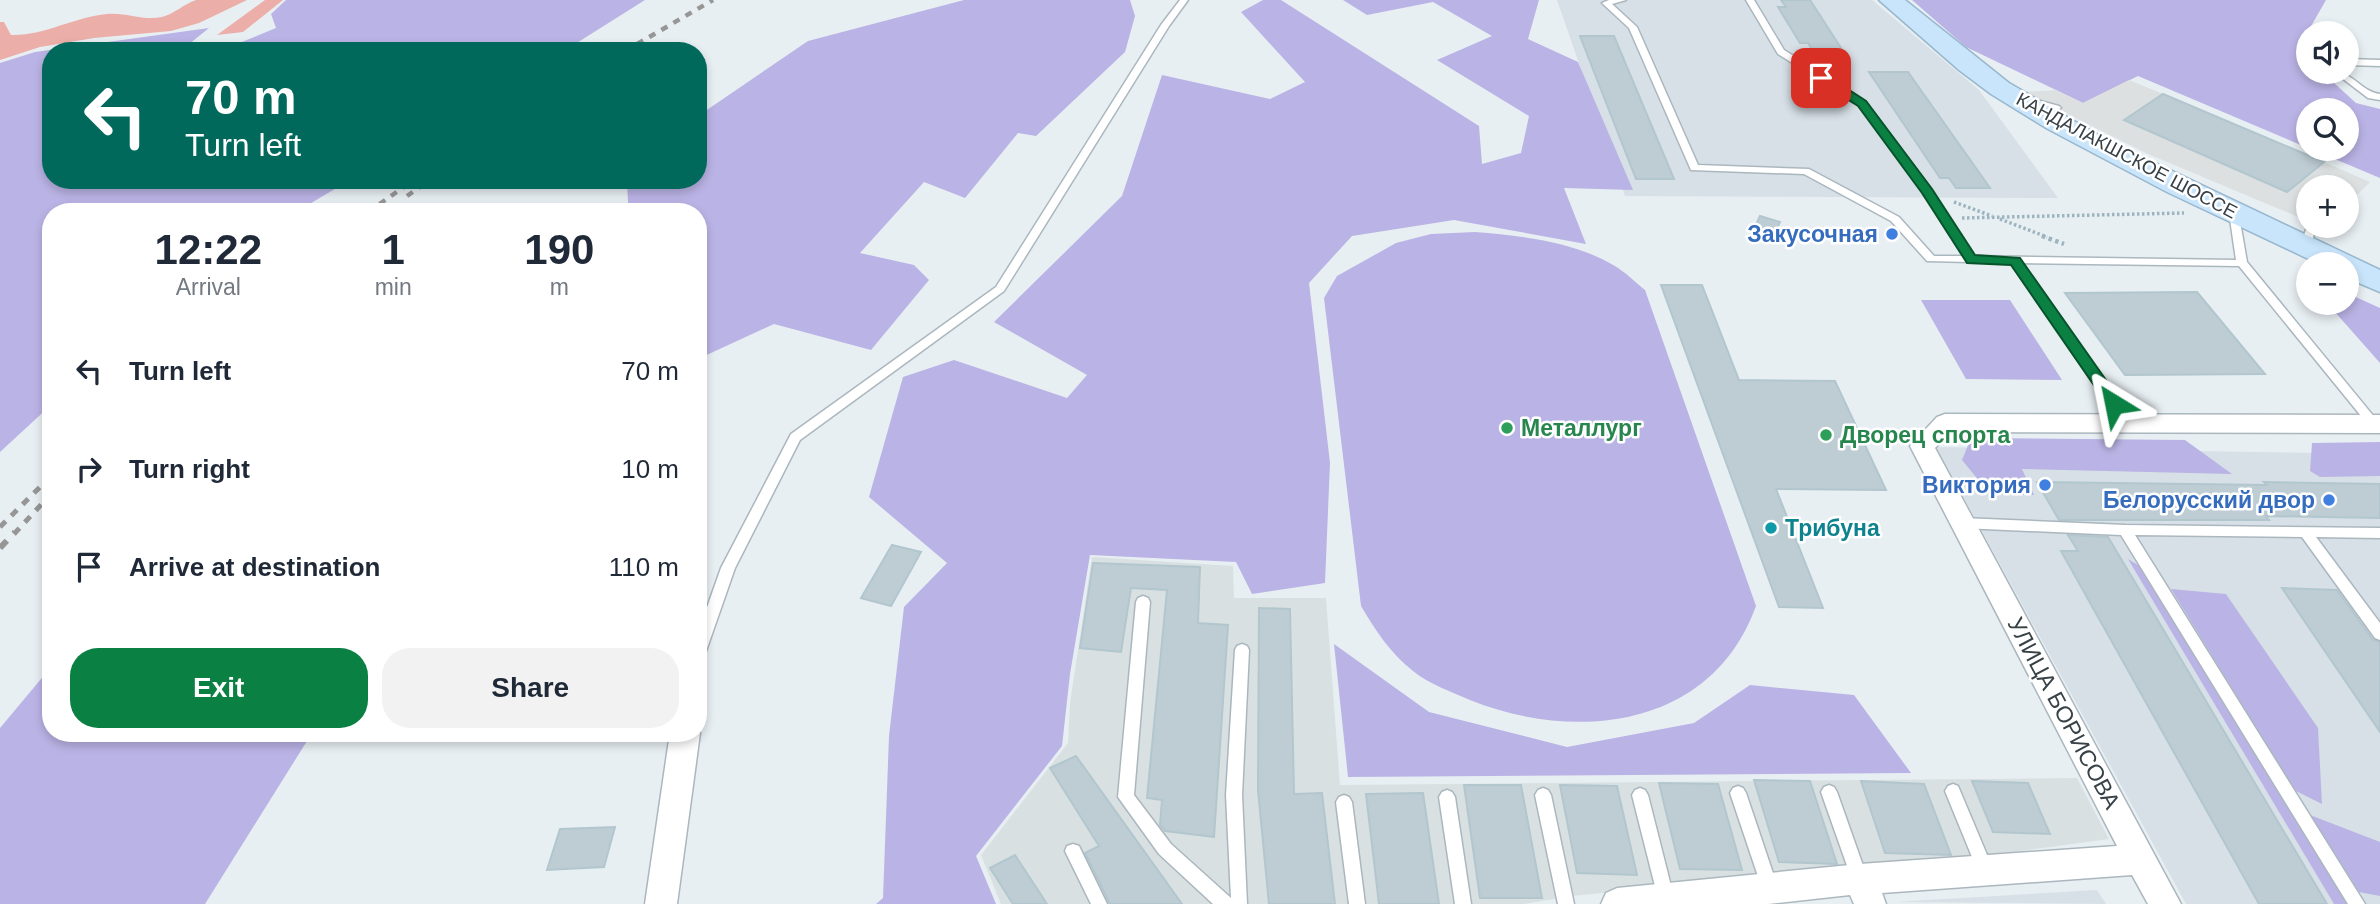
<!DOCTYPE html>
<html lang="en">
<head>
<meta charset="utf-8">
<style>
  :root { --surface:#fff; --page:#f2f2f3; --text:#1f2937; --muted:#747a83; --accent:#0b8043 }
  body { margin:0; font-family:Arial,sans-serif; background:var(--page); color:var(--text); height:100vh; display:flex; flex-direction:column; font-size:26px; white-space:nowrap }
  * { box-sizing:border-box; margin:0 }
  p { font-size:23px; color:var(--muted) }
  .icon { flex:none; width:38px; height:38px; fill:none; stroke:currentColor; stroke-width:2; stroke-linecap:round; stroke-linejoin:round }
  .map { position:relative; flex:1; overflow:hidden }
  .drawer { position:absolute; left:42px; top:203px; width:665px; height:539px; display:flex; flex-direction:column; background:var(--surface); border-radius:28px; box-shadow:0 4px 10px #0003 }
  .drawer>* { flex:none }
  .hud { position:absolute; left:42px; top:42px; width:665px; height:147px; border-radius:28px; box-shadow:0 4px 10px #0003; background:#00695c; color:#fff; overflow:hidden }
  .tools { position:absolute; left:2296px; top:21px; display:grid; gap:14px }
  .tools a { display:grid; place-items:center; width:63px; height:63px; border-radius:50%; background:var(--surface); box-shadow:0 4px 10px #0003; font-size:35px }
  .pin { position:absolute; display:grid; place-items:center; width:60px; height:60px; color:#fff; margin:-30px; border-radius:14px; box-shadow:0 4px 10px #0006 }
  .me { position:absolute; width:77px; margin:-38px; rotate:325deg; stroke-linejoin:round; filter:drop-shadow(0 0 5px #0008) }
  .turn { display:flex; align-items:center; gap:24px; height:147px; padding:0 28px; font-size:32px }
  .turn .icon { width:91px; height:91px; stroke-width:2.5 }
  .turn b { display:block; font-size:49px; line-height:60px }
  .eta { display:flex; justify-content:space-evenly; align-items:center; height:119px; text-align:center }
  .eta b { font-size:42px; font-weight:600; line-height:49px }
  .button { display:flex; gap:14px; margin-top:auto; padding:14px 28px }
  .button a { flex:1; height:80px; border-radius:28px; background:var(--accent); color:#fff; font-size:28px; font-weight:600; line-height:80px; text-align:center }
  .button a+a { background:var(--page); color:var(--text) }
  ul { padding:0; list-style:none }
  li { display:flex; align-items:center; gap:21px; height:98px; padding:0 28px }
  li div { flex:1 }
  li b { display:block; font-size:26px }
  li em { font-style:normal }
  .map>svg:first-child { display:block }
  .residential { fill:#d6e0e6 }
  .industrial { fill:#d9e0e2 }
  .green { fill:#bab3e5 }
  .parking { fill:#dce0e1 }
  .water { fill:#ecaea8 }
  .building { fill:#becdd4; stroke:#b2c6ce; stroke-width:2 }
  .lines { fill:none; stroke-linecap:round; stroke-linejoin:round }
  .lane-casing { stroke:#abb7be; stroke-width:3 }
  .street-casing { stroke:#abb7be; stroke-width:3 }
  .secondary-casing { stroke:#98b7cd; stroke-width:3 }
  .path-far1 { stroke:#9db4bf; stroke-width:3.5; stroke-dasharray:2.5 2.5; stroke-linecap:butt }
  .path { stroke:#9db4bf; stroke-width:4.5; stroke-dasharray:3.5 3.5; stroke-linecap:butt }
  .lane { fill:#fff; fill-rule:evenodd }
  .street { fill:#fff; fill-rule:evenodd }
  .secondary { fill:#c9e5fb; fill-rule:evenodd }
  .rail-far2 { stroke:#969696; stroke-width:4.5; stroke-dasharray:7 7; stroke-linecap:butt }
  .rail-far1 { stroke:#969696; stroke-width:5; stroke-dasharray:8 8; stroke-linecap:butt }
  .rail { stroke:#969696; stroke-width:6; stroke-dasharray:10 10; stroke-linecap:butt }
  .route { fill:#0b8043; stroke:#07532c; stroke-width:2 }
  .shop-dot { fill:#3f7fe0; stroke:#fff; stroke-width:2.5 }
  .leisure-dot { fill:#2e9e5b; stroke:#fff; stroke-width:2.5 }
  .culture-dot { fill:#0f9aa8; stroke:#fff; stroke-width:2.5 }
  .labels { text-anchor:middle; stroke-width:5; stroke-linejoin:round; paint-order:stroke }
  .far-street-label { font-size:19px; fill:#374146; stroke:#fff }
  .shop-label { font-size:23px; font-weight:bold; fill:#366cbe; stroke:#fff; text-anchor:end }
  .leisure-label { font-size:23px; font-weight:bold; fill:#27864d; stroke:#fff; text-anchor:start }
  .culture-label { font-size:23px; font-weight:bold; fill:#0d838f; stroke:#fff; text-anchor:start }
  .street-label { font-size:23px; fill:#374146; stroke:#fff }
</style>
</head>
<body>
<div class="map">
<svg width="2380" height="904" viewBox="0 0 2380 904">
  <rect width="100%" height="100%" fill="#e8eff3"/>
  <path class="residential" d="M1557,0H1872L1979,90L2058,198L1625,196Z
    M1936,447L2380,454V904H2186Z
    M2097,890L2106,904L1895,902Z"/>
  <path class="industrial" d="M1092,557L1233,566L1234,598H1326L1340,785L2077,778L2109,839L1955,860L1571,896L1524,904H1001L981,855L1068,743L1070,703Z"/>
  <path class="green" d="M286,0H645L564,51H220L276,28L271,14Z
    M964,0H1130L1135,16L1125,52L1036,136L1018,133L965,198L924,182L860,253L914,265L929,280L871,350L774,324L698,359V212H616L628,203L627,180H698V116L808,41Z
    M1263,0H1281L1479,126L1482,164L1521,153L1529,116L1437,60L1492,36L1433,2L1367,15L1343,0H1539L1528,39L1578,62L1633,190L1564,188L1586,244L1454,220L1352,236L1309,283L1330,463L1325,583L1252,594L1236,562L1090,555L1070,674L1062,746L976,856L996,904H876L883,898L889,736L904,607L947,563L869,497L903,377L954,360L1067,398L1087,375L994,322L1122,196L1162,75L1270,99L1305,82L1241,12Z
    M1912,0H2326L2298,49L2308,59V72H2322L2356,103L2380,109V178L2311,149H2347V110H2308V148L2138,76L2083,103L1966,47Z
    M209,28L183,49L187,51H51V180H350L296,212H51V405L0,452V63L35,52Z
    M1475,232C1522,236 1573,241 1615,266C1625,272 1635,282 1645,290L1756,606C1712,728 1577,743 1470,700C1452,692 1429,684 1413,671C1390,653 1376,631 1361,606L1324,298L1337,276L1396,243L1431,234Z
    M2347,293L2380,308V363L2327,303H2347Z
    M1921,300H2010L2062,380L1966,379Z
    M1971,438L2185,440L2232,474L2022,469L2034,495L1990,494L1962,460Z
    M2380,442V476L2320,477L2310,471L2312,443Z
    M2128,559L2146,570L2351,904H2334Z
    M2171,589L2226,594L2318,728L2322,804L2294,790Z
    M1334,644L1429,712L1567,747L1694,723L1750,685L1854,695L1911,773L1348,777Z
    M51,667V733H312L205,904H0V728Z
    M2310,815L2380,842V896L2359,892Z"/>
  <path class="parking" d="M2129,80L2163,94L2125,120L2287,192L2324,162L2370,182L2347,205V187H2308V221L2148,154L2023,92L2056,90L2083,103Z"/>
  <path class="water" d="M196,0H247L199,23L171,31L94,38L40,47L0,60V22H4L11,35C44,36 74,17 107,14C126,12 143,21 162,17C174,14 184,4 196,0Z
    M265,0H283L243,32L217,35Z"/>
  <path class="building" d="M1781,0H1810L1843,51H1813L1808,43H1800L1778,7H1786Z
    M1580,36H1614L1674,179H1636Z
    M1869,72H1908L1990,188H1956L1949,178H1940Z
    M2163,94L2324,162L2287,192L2124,120Z
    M1760,216L1780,222L1772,241L1751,235Z
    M1661,285H1702L1739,380L1835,381L1886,490L1776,489L1823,608L1779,607Z
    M2197,292L2265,374L2125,375L2065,293Z
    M2037,482L2267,485L2264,482L2380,484V518L2266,516L2269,520H2059Z
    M2068,535L2108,537L2327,904H2259L2061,551H2078Z
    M892,545L921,552L891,606L861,598Z
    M1093,563L1200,567L1198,623L1228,625L1214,837L1165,831L1160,825L1162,800L1147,798L1167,590L1131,588L1121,652L1080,648Z
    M2282,588L2337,590L2373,640L2380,642V732Z
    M1259,608L1290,609L1294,794L1322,793L1335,904H1269L1258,790Z
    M1076,756L1182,904H1110L1085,853L1099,846L1050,768Z
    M1754,780L1810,781L1837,864L1779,862Z
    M1861,781L1924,784L1951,855L1885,853Z
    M1972,781L2028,783L2050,834L1993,832Z
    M1659,783L1718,784L1742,870L1680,869Z
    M1464,785H1521L1542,898H1480Z
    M1560,785L1617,786L1637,875L1577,873Z
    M1423,793L1439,904H1379L1366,794Z
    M615,827L604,867L547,870L560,829Z
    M1015,855L1047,904H1013L990,868Z"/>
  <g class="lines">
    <g class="lane-casing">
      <path id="lane" d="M1180,0H1188L1169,26L1004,291L800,440L735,568L705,654L703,658L698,660V633L721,568L791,434L996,287L1161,25Z
        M1609,0H1626L1612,4L1637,27L1698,165L1809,169L1899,217L1934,256H1963L1924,193L1859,105L1778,54L1746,0H1754L1784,50L1865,101L1932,190L1974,256L2236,260L2229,212L2234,209L2238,210L2247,262L2380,424L2374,428L2370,427L2239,266L2022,263L2134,424L2128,428L2124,427L2011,263L1927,261L1891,221L1804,174L1691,170L1629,28L1602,3Z
        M2347,59L2380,60V66L2347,65Z
        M2334,72C2353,72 2362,92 2380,94V100L2368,98Z
        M2033,99L2059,106L2061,108L2056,111L2030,104V100Z
        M2308,224V226H2317L2310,246L2305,249L2300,246Z
        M1962,518L2125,525L2380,528V538L2316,537L2380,623V640L2375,638L2302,537L2135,535L2365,904H2348L2121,535L1962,528L1957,527L1956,523L1957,519Z
        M1143,596L1148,598L1150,602L1134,795L1171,844L1231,898L1226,795L1235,650L1237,646L1242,644L1247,646L1249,650L1242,795L1247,904H1213L1159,854L1118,797L1136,602L1138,598Z
        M1953,784L1958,786L1993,869L1991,874L1985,877L1979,874L1945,791L1948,786Z
        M1829,785L1834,787L1837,792L1867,877L1865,882L1859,885L1853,882L1851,877L1821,792L1824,787Z
        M1738,786L1743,788L1746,793L1778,888L1776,893L1770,896L1764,893L1762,888L1730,793L1733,788Z
        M1543,788L1548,790L1551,795L1574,904H1558L1535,795L1538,790Z
        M1640,788L1645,790L1648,795L1674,898L1671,904H1660L1658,898L1632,795L1635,790Z
        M1447,790L1452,792L1455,797L1471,904H1455L1439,797L1442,792Z
        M1344,795L1349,797L1352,802L1365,904H1349L1336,802L1339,797Z
        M1073,844L1079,846L1107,904H1091L1065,851L1067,846Z"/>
    </g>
    <g class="street-casing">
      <path id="street" d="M1945,414L2380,415V433L1951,432L1935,448L2181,904H2148L2132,875L1882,893L1886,904H1854L1850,895L1768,904H1601L1606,893L1617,888L1860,864L2117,846L1910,446L1937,417Z
        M698,730L700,733L677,904H645L670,733H698Z"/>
    </g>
    <g class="secondary-casing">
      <path id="secondary" d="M1879,0H1905L2009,83L2105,139L2380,270V292L2347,278V264H2319L2167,192L2046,128L1991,94L1959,70Z"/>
    </g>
    <path class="path-far1" d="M1954,202L1992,216
      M1962,218L2184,213
      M2000,219L2047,237"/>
    <path class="path" d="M2042,236L2064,244"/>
    <use href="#lane" class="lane"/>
    <use href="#street" class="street"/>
    <use href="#secondary" class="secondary"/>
    <path class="rail-far2" d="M625,51L713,0
      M407,196L430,180
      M368,212L414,180"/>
    <path class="rail-far1" d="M0,527L51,476
      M14,534L51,494"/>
    <path class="rail" d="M0,548L15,532"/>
  </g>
  <path class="route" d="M1817,75H1826L1866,101L1932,189L1975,255L2020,258L2120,400L2122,404L2120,407H2109L2011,265L1967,263L1922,193L1858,106L1817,80Z"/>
  <g class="shop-dot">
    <circle cx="1892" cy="234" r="7"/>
    <circle cx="2045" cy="485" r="7"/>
    <circle cx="2329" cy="500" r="7"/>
  </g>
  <g class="leisure-dot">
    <circle cx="1507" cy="428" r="7"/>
    <circle cx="1826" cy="435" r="7"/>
  </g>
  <circle class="culture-dot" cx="1771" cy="528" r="7"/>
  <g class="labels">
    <g class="far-street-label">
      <text transform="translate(2127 155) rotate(28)" y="7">КАНДАЛАКШСКОЕ ШОССЕ</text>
    </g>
    <g class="shop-label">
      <text x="1878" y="242">Закусочная</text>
      <text x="2031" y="493">Виктория</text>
      <text x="2315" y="508">Белорусский двор</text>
    </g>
    <g class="leisure-label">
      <text x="1521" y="436">Металлург</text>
      <text x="1840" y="443">Дворец спорта</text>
    </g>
    <g class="culture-label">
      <text x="1785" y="536">Трибуна</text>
    </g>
    <g class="street-label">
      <text transform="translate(2064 713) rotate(62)" y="8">УЛИЦА БОРИСОВА</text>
    </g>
  </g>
</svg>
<div class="tools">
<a><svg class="icon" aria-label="sound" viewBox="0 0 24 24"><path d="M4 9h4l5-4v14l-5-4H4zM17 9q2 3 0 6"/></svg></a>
<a><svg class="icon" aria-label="search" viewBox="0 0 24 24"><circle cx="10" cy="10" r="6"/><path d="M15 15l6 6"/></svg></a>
<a>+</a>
<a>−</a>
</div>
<div class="pin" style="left:1821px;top:78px;background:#d93025"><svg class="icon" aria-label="arrive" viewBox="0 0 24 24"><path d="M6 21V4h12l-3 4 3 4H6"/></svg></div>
<svg class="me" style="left:2114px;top:404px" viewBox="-20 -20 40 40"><path d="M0-17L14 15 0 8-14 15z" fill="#0b8043" stroke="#fff" stroke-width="4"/></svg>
<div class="hud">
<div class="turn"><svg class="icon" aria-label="left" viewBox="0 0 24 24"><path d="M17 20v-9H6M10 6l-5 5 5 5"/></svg><div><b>70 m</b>Turn left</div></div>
</div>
<section class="drawer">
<div class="eta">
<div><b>12:22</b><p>Arrival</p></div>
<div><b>1</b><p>min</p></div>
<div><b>190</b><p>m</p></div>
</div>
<ul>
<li><svg class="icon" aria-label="left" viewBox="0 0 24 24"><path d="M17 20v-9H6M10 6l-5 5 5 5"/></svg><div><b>Turn left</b></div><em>70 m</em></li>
<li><svg class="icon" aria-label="right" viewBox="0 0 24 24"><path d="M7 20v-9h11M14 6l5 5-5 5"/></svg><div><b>Turn right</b></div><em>10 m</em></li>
<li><svg class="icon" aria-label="arrive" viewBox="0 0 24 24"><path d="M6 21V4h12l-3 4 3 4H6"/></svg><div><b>Arrive at destination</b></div><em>110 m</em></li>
</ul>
<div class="button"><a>Exit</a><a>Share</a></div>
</section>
</div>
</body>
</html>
